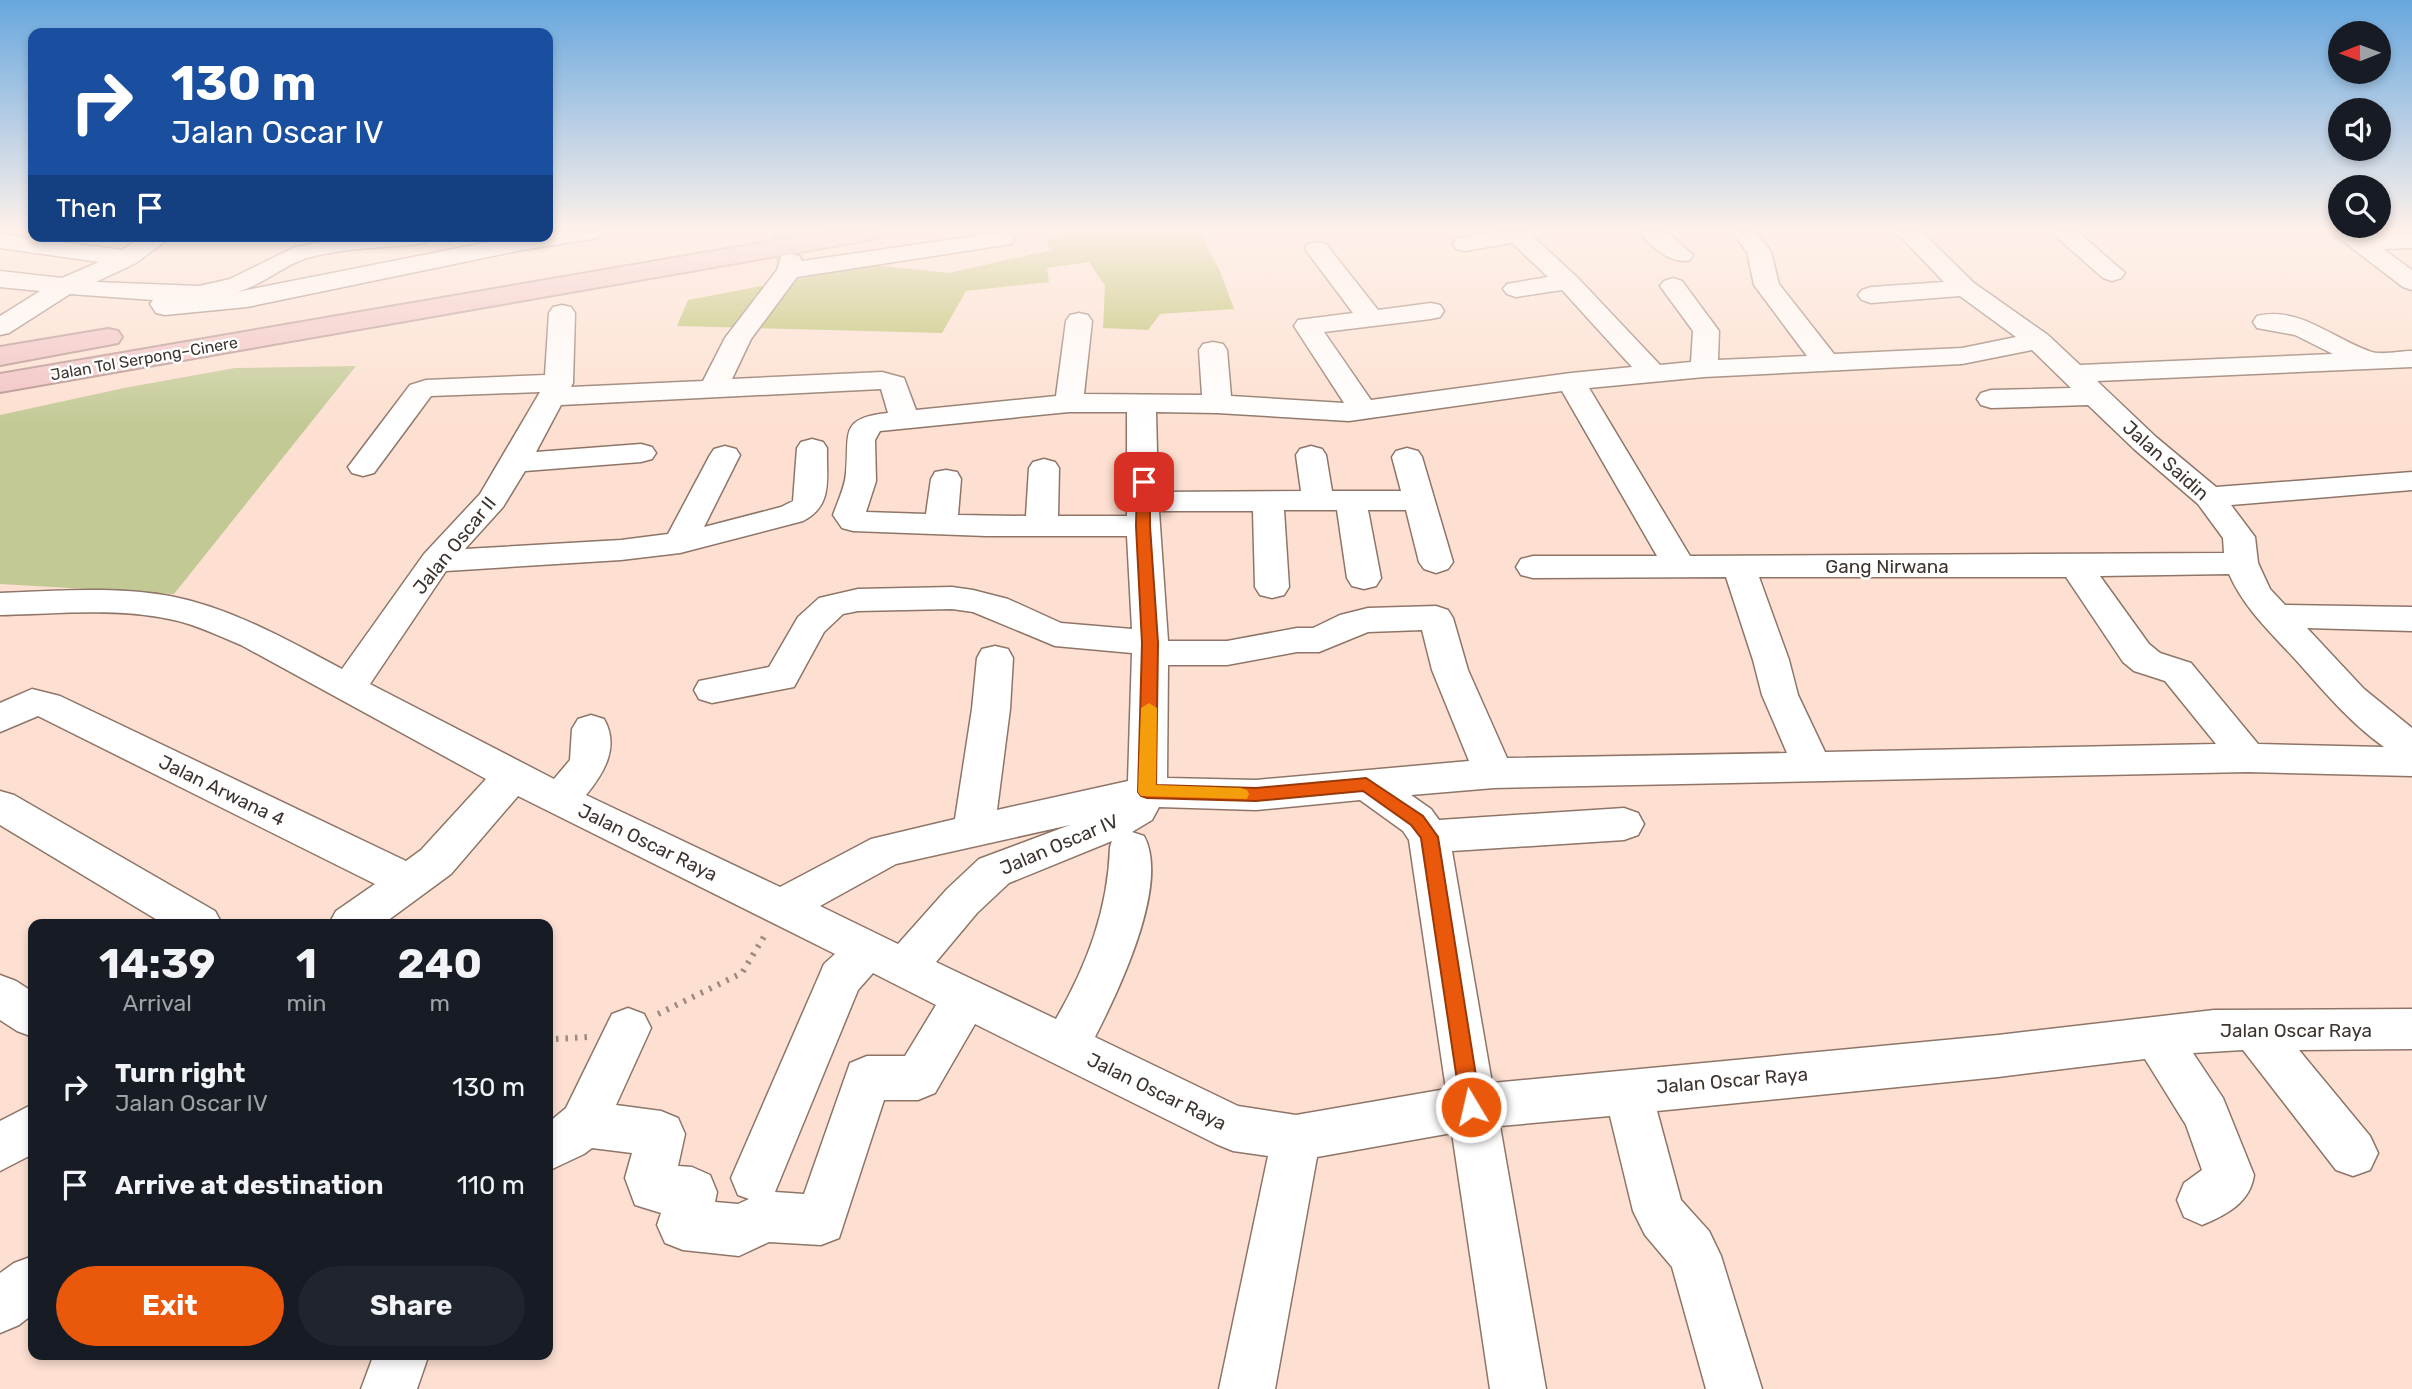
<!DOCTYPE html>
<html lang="en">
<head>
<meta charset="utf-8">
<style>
  :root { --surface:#171b24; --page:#20242c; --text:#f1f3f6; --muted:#9ea1a6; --accent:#ea580c }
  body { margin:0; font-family:Rubik,sans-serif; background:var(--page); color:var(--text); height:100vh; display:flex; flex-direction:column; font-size:26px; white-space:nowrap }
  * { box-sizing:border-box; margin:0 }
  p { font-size:23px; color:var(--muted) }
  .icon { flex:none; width:38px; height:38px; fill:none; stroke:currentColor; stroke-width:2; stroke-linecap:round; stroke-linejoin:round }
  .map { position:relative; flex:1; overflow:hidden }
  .drawer { position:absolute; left:28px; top:919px; width:525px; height:441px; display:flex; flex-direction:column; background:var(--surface); border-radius:14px; box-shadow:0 4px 10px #0003 }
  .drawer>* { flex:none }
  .hud { position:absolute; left:28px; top:28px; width:525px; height:214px; border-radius:14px; box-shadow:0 4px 10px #0003; background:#1a4fa0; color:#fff; overflow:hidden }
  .needle { width:46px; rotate:269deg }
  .tools { position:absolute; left:2328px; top:21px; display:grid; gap:14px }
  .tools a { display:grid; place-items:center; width:63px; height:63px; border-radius:50%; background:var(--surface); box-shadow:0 4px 10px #0003; font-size:35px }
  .pin { position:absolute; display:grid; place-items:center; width:60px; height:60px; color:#fff; margin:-30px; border-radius:14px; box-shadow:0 4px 10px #0006 }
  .me { position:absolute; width:77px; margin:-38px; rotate:351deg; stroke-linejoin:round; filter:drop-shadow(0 0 5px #0008) }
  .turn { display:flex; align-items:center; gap:24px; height:147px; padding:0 28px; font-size:32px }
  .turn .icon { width:91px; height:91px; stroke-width:2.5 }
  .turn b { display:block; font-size:49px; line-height:60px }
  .then { display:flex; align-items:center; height:66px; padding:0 28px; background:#0003; gap:14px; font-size:26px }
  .eta { display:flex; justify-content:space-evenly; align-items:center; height:119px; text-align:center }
  .eta b { font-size:42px; font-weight:700; line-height:49px }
  .primary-button { display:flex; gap:14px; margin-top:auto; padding:14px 28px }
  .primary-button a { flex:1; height:80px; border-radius:42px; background:var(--accent); color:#fff; font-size:28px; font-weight:700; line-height:80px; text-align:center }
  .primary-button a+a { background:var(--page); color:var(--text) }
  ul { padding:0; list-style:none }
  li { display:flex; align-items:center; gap:21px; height:98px; padding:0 28px }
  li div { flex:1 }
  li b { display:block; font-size:26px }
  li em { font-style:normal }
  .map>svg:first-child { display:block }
  .green { fill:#c2c994 }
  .forest { fill:#b5be62 }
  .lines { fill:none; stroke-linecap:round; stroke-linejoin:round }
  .minor-tunnel { stroke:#d7beb0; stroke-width:28; stroke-dasharray:28 14; stroke-linecap:butt }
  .minor-casing { stroke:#8e7568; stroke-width:3 }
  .highway-casing { stroke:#b3908e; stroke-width:4 }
  .path { stroke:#9e8a7f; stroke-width:6; stroke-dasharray:2.5 7; stroke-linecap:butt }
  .minor { fill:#fff; fill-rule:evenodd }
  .highway { fill:#f1c2c2; fill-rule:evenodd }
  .route { fill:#ea580c; stroke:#983908; stroke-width:2 }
  .slow { fill:#f59e0b }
  .labels { text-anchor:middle; stroke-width:5; stroke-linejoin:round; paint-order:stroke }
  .far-street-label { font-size:16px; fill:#3f342e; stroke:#fff }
  .street-label { font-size:19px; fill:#3f342e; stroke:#fff }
</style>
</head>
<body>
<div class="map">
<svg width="2412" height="1389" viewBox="0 0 2412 1389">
  <rect width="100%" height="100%" fill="#fde0d1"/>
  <path class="green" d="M356,366L174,594L0,584V415L124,388L235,368Z"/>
  <path class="forest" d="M1076,232H1199L1220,271L1234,309L1160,314L1148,330L1103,328L1105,286L1089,262L1047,268L1049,282L966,291L942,333L677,326L688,300L872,265L949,273L1052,250L1045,241Z"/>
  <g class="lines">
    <path class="minor-tunnel" d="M787,232L790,261"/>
    <g class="minor-casing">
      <path id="minor" d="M548,232H603L599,237L591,239L522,250L247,307L165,315L156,313L150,304L153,300L70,294L9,333L0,335V316L40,291L0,287V271L62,278L99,262L0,248V234L122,250L143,236H172L136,263L96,282L199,286L230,279L295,247L356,236L429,237L426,242L417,244C380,248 340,248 304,259C281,267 261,286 237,292L519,236H548Z
        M1003,232L1011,234L1014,239L1011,244L797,277L751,339L732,379L882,372L904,378L916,410L1056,396L1066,321L1070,315L1079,313L1088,315L1092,321L1084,394L1202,395L1199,350L1203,344L1213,342L1223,344L1227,350L1231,396L1344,403L1294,326L1298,320L1353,313L1305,249L1308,244L1317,242L1326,244L1378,310L1431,303L1440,305L1444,311L1440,317L1431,319L1324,332L1371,400L1571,373L1632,367L1562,290L1516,297L1507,294L1503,289L1507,284L1548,277L1512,243L1465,251L1456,249L1453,244L1456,239L1493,232H1528L1577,277L1660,365L1691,362L1693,331L1660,286L1664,281L1673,278L1682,281L1719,331L1718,360L1807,356L1754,285L1747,252L1732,232H1756L1771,252L1779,284L1834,354L1962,348L2016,337L1960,296L1871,303L1862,300L1858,295L1862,290L1871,287L1944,282L1896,232H1922L1974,283L2048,335L2080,365L2333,354L2295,335L2257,328L2253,322L2257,316C2299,306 2332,338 2369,351C2380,356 2399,351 2412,351V367L2097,381L2156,437L2216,487L2412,472V490L2231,505L2255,537L2258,563L2270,589L2285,605L2412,607V631L2307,628L2364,689L2412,728V776L2248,772L1494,788L1411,795L1431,809L1439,820L1624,808L1638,813L1644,824L1638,835L1624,840L1452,851L1492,1083L1998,1035L2214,1010L2412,1009V1049L2299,1050L2370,1136L2378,1153L2370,1170L2353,1176L2336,1170L2243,1050L2193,1053L2223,1098L2254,1175C2250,1203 2226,1215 2202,1225L2184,1217L2177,1200L2184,1183L2202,1170L2186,1125L2145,1059L1998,1077L1657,1111L1681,1200L1709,1231L1721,1256L1762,1389H1706L1672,1267L1645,1235L1633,1211L1610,1116L1500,1126L1546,1389H1490L1452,1133L1317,1157L1275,1389H1219L1268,1156L1233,1151L1216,1144L975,1024L935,1093L918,1100H884L839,1238L821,1245L769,1242L739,1256L683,1250L665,1243L657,1225L661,1213L635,1205L625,1178L632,1153L592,1148L584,1154L548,1171V1123L566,1108L612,1014L628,1008L644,1014L651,1028L616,1105L661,1111L678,1118L685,1134L678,1166L692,1167L710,1175L717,1192L715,1202L738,1204L749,1199L738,1195L731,1178L818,978L824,964L835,954L518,796L451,874L383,924H329L336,911L375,884L38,716L0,732V703L32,689L60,696L406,861L421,850L486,779L241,645C219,636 197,625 174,620C118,607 57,614 0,615V593C57,591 114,586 170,596C232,608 287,640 342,669L424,554L480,494L540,392L431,396L374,473L363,476L352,473L348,467L410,385L426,380L545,375L549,313L553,307L562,305L571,307L575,313L573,383L571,387L703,381L725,338L777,270L781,256L790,254L799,256L802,261ZM2032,350L2071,388L1991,390L1981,393L1977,399L1981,405L1991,408L2088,405L2134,449L2198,504L2223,538L2224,553L1690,556L1589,388L1704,377L1962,364ZM881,389L888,413C838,418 850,434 846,473C845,487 838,501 833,515L842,528L853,531L986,536H1127L1132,629L1061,623L1008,599L973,590L952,587L858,589L819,598L798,617L769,667L699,681L694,690L699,699L712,703L794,687L824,632L843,614L858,611L952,609L973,612L1055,646L1132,653L1128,781L997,810L1010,709L1013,658L1008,649L995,646L982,649L977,658L972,709L955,819L871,839L780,887L586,795C604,773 620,747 604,719L591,715L578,719L572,729L570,760L554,779L370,684L446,571L621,560L680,553L803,521C834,505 826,478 827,448L823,442L812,439L801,442L797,448L793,501L781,507L704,527L740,455L736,449L725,446L714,449L710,455L668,534L621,540L465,549L503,507L525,471L641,462L652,459L656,453L652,447L641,444L536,452L561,405ZM1562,391L1657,556H1533L1521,559L1516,567L1521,575L1533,578L1726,577L1753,660L1762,695L1787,753L1507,758L1468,670L1453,618L1448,610L1436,606L1368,608L1340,615L1313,628H1297L1227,641H1168L1159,511H1253L1255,587L1260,595L1272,598L1284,595L1289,587L1284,510H1337L1347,578L1352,586L1364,589L1376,586L1381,578L1368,510H1406L1419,562L1424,569L1436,573L1448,569L1453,562L1422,457L1418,451L1407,448L1396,451L1392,457L1401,491H1332L1326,455L1322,449L1311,446L1300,449L1296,455L1301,491L1158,492L1156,412L1217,413L1349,421ZM1069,412H1127V516H1058L1059,468L1055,462L1044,459L1033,462L1029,468L1026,516L958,515L961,479L957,472L946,470L935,472L931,479L926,514L866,512L876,481L875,440L880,431ZM2229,574C2244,608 2270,632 2295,659C2323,690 2350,723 2384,747L2258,744L2191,663L2160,653L2149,644L2100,576ZM1759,577H2066L2123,662L2134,671L2165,681L2216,744L1825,752L1798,695L1789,660ZM1422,630L1432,670L1469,761L1256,780L1167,778L1168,665H1227L1297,652H1319L1368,632ZM1360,800L1403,831L1409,840L1446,1089L1296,1115L1238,1106L1095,1037C1118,992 1170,884 1144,836L1132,832L1152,820L1159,807L1256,810ZM1070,825L979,859L947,889L898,944L820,906L896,864ZM1112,841L1110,847C1108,910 1087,965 1056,1019L936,962L977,913L1009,883ZM873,973L936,1005L905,1056H867L850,1063L804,1194L775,1192L858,990Z
        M1640,232H1667L1693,255L1690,260C1672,265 1650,247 1640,232Z
        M2051,232H2078L2125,273L2121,278L2112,281L2103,278Z
        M2331,232H2359L2364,236L2412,234V248L2383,249L2412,270V290L2403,287Z
        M0,791L14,795L215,911L222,924H164L0,825Z
        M0,975L16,981L33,992V1037L17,1031L0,1020Z
        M33,1104V1154L0,1171V1121Z
        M33,1256V1314L19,1325L0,1333V1273L14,1263Z
        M374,1354H429L417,1389H361Z"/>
    </g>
    <g class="highway-casing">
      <path id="highway" d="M825,232H881L877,237L868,240L0,392V374Z
        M108,329L118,331L122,337L118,343L0,365V347Z"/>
    </g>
    <path class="path" d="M658,1014L742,973L765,935
      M556,1039L587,1037"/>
    <use href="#minor" class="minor"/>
    <use href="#highway" class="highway"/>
  </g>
  <linearGradient id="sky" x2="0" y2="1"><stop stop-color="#67a7de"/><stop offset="0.54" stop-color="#fef1ea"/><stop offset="1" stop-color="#fef1ea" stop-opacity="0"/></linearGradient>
  <rect width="2412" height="426" fill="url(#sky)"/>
  <path class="route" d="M1144,478L1150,482V526L1158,643L1156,785L1256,788L1366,778L1423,816L1438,837L1481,1107L1478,1114L1471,1117L1464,1114L1461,1107L1421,838L1411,825L1363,791L1256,801L1147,798L1141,796L1138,792L1142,643L1136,526L1137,482Z"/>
  <path class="slow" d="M1149,703L1157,708L1156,785L1241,788L1247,790L1249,794L1247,799L1141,796L1138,792L1141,708Z"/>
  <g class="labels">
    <g class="far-street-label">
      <text transform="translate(144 358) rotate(-10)" y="6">Jalan Tol Serpong–Cinere</text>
    </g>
    <g class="street-label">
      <text transform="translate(2166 460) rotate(42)" y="7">Jalan Saidin</text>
      <text transform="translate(454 545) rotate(-51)" y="7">Jalan Oscar II</text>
      <text x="1887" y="573">Gang Nirwana</text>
      <text transform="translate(222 790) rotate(26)" y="7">Jalan Arwana 4</text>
      <text transform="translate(648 842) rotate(26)" y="7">Jalan Oscar Raya</text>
      <text transform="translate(1059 844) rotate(-23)" y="7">Jalan Oscar IV</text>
      <text x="2296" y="1037">Jalan Oscar Raya</text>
      <text transform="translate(1732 1080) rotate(-5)" y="7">Jalan Oscar Raya</text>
      <text transform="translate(1157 1091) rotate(26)" y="7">Jalan Oscar Raya</text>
    </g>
  </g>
</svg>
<div class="tools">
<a><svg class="needle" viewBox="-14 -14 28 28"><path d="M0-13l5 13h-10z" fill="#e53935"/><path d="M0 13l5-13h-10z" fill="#9ea1a6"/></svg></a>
<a><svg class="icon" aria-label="sound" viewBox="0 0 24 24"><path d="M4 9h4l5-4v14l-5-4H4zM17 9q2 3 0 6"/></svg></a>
<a><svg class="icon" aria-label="search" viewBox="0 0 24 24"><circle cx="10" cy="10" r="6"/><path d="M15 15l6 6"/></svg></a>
</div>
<div class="pin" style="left:1144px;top:482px;background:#d93025"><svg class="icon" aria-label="arrive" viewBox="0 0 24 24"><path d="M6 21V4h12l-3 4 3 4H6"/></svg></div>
<svg class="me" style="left:1471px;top:1107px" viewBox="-20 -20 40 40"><circle r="17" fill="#ea580c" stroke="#fff" stroke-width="3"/><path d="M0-11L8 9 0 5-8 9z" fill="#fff"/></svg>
<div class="hud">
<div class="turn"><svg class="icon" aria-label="right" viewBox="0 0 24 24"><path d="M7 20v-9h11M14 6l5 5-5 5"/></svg><div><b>130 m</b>Jalan Oscar IV</div></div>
<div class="then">Then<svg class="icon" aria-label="arrive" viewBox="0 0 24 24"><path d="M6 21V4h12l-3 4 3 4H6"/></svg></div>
</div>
<section class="drawer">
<div class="eta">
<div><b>14:39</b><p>Arrival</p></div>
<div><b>1</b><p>min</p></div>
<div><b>240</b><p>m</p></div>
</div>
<ul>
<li><svg class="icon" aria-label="right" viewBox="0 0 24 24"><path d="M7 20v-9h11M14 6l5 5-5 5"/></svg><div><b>Turn right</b><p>Jalan Oscar IV</p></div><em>130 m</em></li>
<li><svg class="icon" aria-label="arrive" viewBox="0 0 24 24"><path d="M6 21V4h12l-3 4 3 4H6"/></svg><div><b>Arrive at destination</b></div><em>110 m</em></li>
</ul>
<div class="primary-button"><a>Exit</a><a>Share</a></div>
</section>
</div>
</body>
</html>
